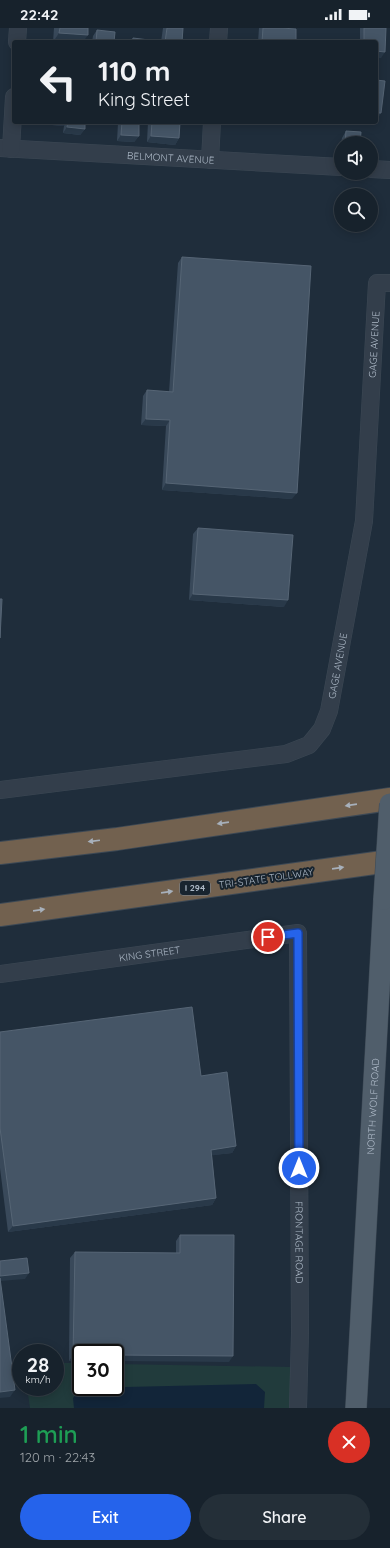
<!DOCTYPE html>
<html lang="en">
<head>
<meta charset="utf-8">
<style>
  :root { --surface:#17222c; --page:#242f38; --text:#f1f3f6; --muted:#9ea4a9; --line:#363f48; --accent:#2563eb }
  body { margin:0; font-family:Quicksand,sans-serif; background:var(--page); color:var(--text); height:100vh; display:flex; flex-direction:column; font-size:15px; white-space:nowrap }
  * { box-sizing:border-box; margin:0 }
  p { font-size:13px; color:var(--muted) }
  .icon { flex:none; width:22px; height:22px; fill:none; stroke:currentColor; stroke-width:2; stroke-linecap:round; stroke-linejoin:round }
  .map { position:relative; height:1380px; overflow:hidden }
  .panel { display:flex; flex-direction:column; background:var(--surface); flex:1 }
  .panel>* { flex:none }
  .hud { position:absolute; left:12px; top:12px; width:366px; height:84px; border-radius:4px; box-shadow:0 2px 10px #0003,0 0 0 1px var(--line); background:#17222c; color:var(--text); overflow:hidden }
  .controls { position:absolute; left:334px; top:108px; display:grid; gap:8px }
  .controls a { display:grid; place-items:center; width:44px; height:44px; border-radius:50%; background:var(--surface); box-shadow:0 2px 10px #0003,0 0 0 1px var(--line); font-size:20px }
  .speed { position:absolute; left:12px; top:1316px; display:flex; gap:8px; font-size:20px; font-weight:700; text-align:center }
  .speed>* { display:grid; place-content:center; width:52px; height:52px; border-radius:50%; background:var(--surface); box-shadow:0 2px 10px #0003,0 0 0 1px var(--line); line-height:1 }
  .speed small { font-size:10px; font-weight:400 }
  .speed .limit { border:2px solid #111; border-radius:6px; background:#fff; color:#111 }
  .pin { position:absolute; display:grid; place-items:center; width:34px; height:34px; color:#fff; margin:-17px; border:2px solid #fff; border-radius:50%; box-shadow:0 1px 4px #0007 }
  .me { position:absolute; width:44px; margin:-22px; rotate:0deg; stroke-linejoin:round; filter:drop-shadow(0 0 3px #0008) }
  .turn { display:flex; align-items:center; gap:14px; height:84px; padding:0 20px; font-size:18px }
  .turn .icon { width:52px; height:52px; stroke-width:2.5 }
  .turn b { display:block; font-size:28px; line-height:34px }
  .round { display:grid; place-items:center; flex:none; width:42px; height:42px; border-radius:21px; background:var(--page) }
  .headline { display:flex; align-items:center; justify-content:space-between; height:68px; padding:0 20px }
  h1 { font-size:24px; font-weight:600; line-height:30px; color:#1e9e55 }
  .cta { display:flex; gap:8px; margin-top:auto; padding:8px 20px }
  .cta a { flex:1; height:46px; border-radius:24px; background:var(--accent); color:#fff; font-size:16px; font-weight:600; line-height:46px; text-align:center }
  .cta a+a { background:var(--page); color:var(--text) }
  .status { display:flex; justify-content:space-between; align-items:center; height:28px; padding:0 20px; background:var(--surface); direction:ltr }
  .status svg { height:11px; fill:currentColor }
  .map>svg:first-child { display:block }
  .green { fill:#213b3c }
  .water { fill:#122539 }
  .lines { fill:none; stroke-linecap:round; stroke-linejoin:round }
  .minor-casing { stroke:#3c4854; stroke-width:18 }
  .major-casing { stroke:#3c4854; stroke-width:22 }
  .highway-casing { stroke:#3d4955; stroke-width:24 }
  .minor { stroke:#333e4b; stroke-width:17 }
  .major { stroke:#505e6b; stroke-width:21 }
  .highway { stroke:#72614f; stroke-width:22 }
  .major-bridge-casing { stroke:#3c4854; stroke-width:22; stroke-linecap:butt }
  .major-bridge { stroke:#505e6b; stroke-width:21 }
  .wall { fill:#39495a }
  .shaded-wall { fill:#293949 }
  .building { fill:#455566; stroke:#566575 }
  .oneway { fill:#a7b0bb }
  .route-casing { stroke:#184099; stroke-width:10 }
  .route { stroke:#2563eb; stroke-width:7 }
  .labels { text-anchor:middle; stroke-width:4; stroke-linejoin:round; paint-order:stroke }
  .shield { fill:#18242f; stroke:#808c99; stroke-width:1 }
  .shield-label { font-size:9px; font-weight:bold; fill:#adb9c7 }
  .street-label { font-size:10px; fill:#adb9c7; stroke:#18242f }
</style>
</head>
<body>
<div class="status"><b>22:42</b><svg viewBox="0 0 49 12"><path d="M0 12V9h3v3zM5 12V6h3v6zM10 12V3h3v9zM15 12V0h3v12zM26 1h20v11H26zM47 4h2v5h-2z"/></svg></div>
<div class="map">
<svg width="390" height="1380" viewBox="0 0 390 1380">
  <rect width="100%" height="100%" fill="#1f2d3b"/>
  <path class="green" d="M55,1335H81V1359H115V1336L291,1339L290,1380H30L27,1359H55Z"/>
  <path class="water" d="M256,1356L265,1364L264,1380H74L73,1370L82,1360Z"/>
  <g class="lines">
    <g class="minor-casing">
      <g id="minor">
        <path d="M17,14L18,0"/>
        <path d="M218,14L219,0"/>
        <path id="s1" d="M0,120L341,139"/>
        <path d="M11,121L14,69"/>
        <path d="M210,132L212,94"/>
        <path d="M371,141L390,142"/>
        <path id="s2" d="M0,762L286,726L309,717L322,701L329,683L364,493L377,255H390"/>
        <path id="s3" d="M0,946L298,905L300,1305L298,1380"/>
      </g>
    </g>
    <g class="major-casing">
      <g id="major">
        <path id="s4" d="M356,1380L384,871"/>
      </g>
    </g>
    <g class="highway-casing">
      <path id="highway" d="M0,825L117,811L390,771
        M0,887L390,833"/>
    </g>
    <use href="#minor" class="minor"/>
    <use href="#major" class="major"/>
    <use href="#highway" class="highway"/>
    <g class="major-bridge-casing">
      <path id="major-bridge" d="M384,871L390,776"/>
    </g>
    <use href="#major-bridge" class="major-bridge"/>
  </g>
  <path class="wall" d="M54,0H88L83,14H53Z
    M163,0H183L182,14H161Z
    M259,0H281L296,14H258Z
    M360,0H386L381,30H376V14H360Z
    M97,2L114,14H92L93,8Z
    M52,94H85V101L80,107L63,105L64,98L52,97Z
    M119,94H139V108L134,114L117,113L118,95Z
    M148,94H180L179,110L175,117L147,114Z
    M346,103L360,115H341L342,110Z
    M182,229L292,471L162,462L166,398L141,397L143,368L147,362L169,364L178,235Z
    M198,500L284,579L189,572L193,506Z
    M0,1004L201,1048L236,1118L232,1125L212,1127L216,1170L212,1177L8,1204L0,1140Z
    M180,1207L229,1334L81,1325V1333H69L70,1230L75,1224L176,1225V1213Z"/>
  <path class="shaded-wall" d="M59,5L88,7L83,14H53Z
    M376,23L385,24L381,30H376Z
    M376,85H381L377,92L376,91Z
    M54,94H67L64,98L52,97Z
    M255,94H275L273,97L254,95Z
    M67,99L85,101L80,107L63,105Z
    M121,107L139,108L134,114L117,113Z
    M151,108L179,110L175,117L147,114Z
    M146,391L170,392L166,398L141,397Z
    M166,455L297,465L292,471L162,462Z
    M193,566L288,572L284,579L189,572Z
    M236,1118L232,1125L207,1128L211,1122Z
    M216,1170L212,1177L8,1204L13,1198Z
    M29,1245L25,1251L0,1253V1248Z
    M73,1327H81V1333H69Z
    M115,1327L233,1328L229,1334L115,1333Z
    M15,1362L10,1369L0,1370V1364Z"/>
  <path class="building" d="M60,0H88V7L59,5Z
    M167,0H183L182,14H165Z
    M263,0H281L296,1V14H262Z
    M364,0H386L385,24L376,23V14H364Z
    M97,2L115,4L114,14H96Z
    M133,10L149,12V14H132Z
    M376,52L385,53L381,85H376Z
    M68,94H85V101L67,99Z
    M122,94H139V108L121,107Z
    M152,94H180L179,110L151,108Z
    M346,103L361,104L360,115H345Z
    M182,229L311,238L297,465L166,455L170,392L146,391L147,362L173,364Z
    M198,500L293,507L288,572L193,566Z
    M0,571H2L0,610Z
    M192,979L201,1048L227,1044L236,1118L211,1122L216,1170L13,1198L0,1100V1004Z
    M180,1207H234L233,1328L115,1327V1325H81V1327H73L75,1224L180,1225Z
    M27,1230L29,1245L0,1248V1233Z
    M0,1250L15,1362L0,1364Z"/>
  <defs><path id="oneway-solid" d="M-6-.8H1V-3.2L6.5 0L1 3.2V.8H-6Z"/></defs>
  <g class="oneway">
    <use href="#oneway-solid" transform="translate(351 777) rotate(172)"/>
    <use href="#oneway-solid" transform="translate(223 795) rotate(172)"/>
    <use href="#oneway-solid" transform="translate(94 813) rotate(173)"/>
    <use href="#oneway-solid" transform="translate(338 840) rotate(-8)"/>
    <use href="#oneway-solid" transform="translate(167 864) rotate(-8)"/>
    <use href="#oneway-solid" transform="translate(39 882) rotate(-8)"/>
  </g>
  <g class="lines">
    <g class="route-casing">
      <path id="route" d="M268,909L298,905L299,1140"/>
    </g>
    <use href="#route" class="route"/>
  </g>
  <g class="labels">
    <rect class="shield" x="180" y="853" width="30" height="14" rx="3"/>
    <g class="shield-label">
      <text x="195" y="863">I 294</text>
    </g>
    <g class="street-label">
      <text dy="4" stroke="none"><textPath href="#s1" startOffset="171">BELMONT AVENUE</textPath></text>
      <text dy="4" stroke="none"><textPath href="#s2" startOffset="723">GAGE AVENUE</textPath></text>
      <text dy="4" stroke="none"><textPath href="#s2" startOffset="399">GAGE AVENUE</textPath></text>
      <text transform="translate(266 850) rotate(-8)" y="4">TRI-STATE TOLLWAY</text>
      <text dy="4" stroke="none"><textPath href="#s3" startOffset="151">KING STREET</textPath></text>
      <text dy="4" stroke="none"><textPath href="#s4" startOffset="302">NORTH WOLF ROAD</textPath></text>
      <text dy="4" stroke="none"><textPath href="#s3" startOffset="610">FRONTAGE ROAD</textPath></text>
    </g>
  </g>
</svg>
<div class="controls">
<a><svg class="icon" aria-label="sound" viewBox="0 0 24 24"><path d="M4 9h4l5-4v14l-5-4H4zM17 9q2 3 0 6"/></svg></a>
<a><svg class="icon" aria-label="search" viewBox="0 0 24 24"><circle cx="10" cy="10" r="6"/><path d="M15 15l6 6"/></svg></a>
</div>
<div class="speed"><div>28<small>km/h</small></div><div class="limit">30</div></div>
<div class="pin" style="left:268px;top:909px;background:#d93025"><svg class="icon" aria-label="arrive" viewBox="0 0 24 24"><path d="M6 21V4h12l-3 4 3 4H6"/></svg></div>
<svg class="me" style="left:299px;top:1140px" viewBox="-20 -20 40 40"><circle r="17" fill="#2563eb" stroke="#fff" stroke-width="3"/><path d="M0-11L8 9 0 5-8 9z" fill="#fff"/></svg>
<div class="hud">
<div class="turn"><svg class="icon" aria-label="left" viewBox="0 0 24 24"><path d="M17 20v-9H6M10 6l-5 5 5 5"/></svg><div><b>110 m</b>King Street</div></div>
</div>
</div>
<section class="panel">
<div class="headline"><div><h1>1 min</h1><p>120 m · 22:43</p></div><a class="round" style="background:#d93025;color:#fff"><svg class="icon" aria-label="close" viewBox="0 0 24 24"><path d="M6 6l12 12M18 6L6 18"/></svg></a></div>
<div class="cta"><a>Exit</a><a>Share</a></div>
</section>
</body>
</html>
